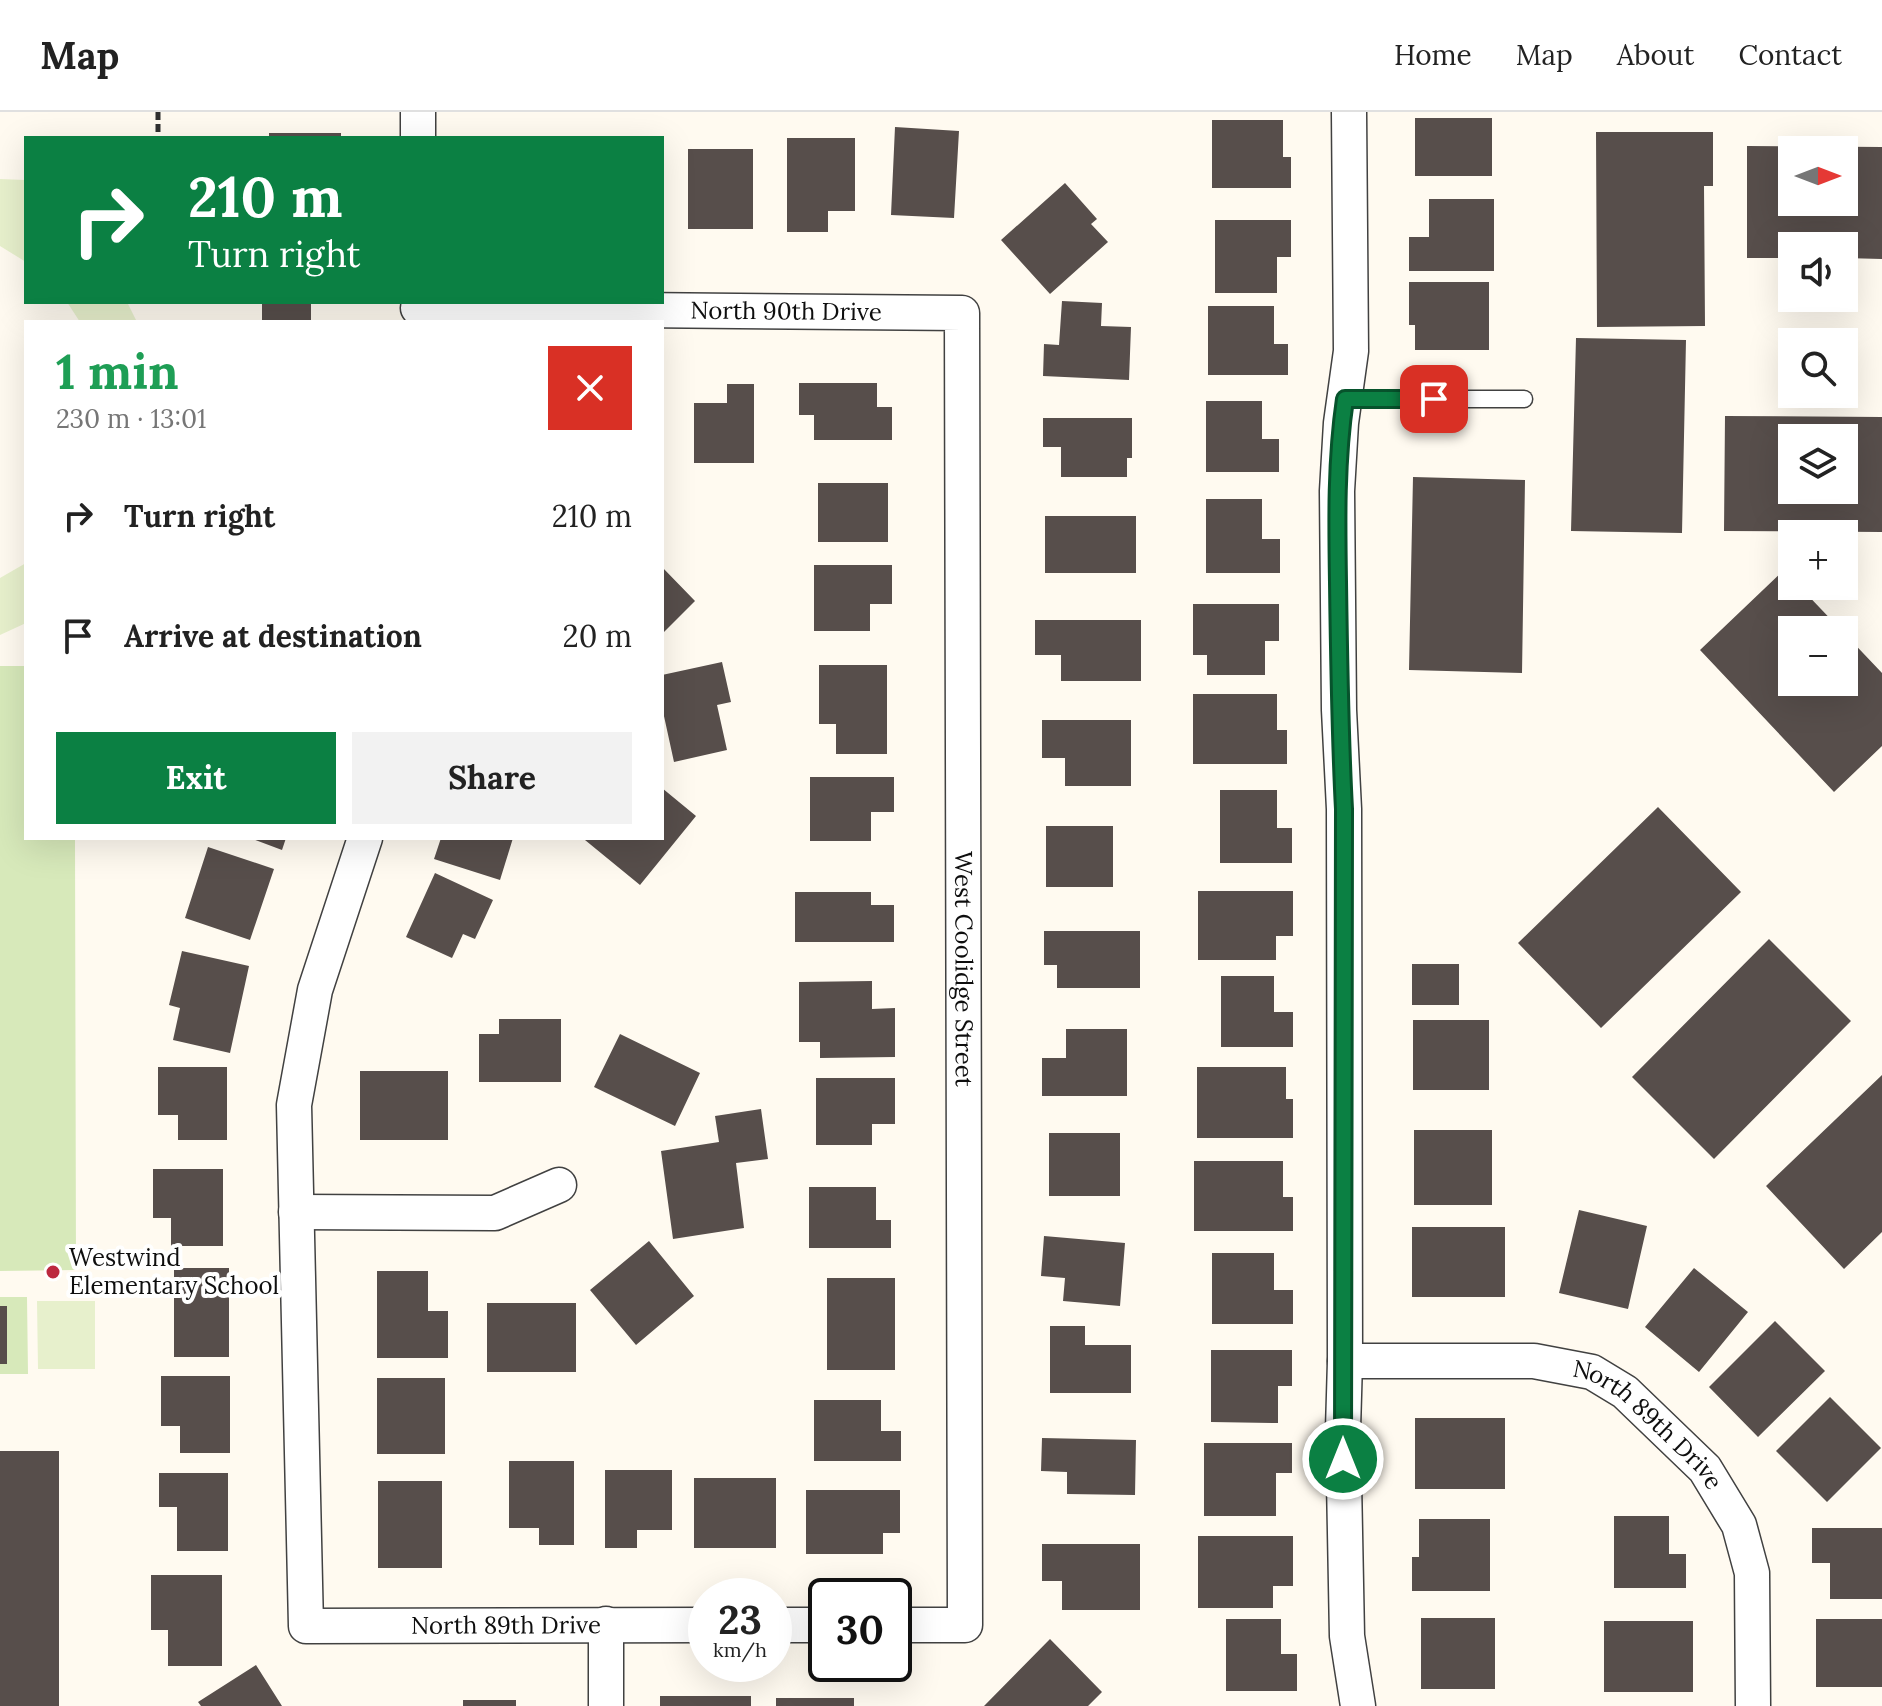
<!DOCTYPE html>
<html lang="en">
<head>
<meta charset="utf-8">
<style>
  :root { --surface:#fff; --page:#f2f2f2; --text:#222; --muted:#767676; --line:#e0e0e0; --accent:#0b8043 }
  body { margin:0; font-family:Lora,serif; background:var(--page); color:var(--text); height:100vh; display:flex; flex-direction:column; font-size:30px; white-space:nowrap }
  * { box-sizing:border-box; margin:0 }
  p { font-size:26px; color:var(--muted) }
  .icon { flex:none; width:44px; height:44px; fill:none; stroke:currentColor; stroke-width:2; stroke-linecap:round; stroke-linejoin:round }
  .map { position:relative; flex:1; overflow:hidden }
  .side { position:absolute; left:24px; top:208px; width:640px; height:520px; display:flex; flex-direction:column; background:var(--surface); border-radius:0px; box-shadow:0 8px 32px #0002 }
  .side>* { flex:none }
  .hud { position:absolute; left:24px; top:24px; width:640px; height:168px; border-radius:0px; box-shadow:0 8px 32px #0002; background:#0b8043; color:#fff; overflow:hidden }
  .needle { width:52px; rotate:90deg }
  .controls { position:absolute; left:1778px; top:24px; display:grid; gap:16px }
  .controls a { display:grid; place-items:center; width:80px; height:80px; border-radius:0px; background:var(--surface); box-shadow:0 8px 32px #0002; font-size:40px }
  .speed { position:absolute; left:688px; top:1466px; display:flex; gap:16px; font-size:40px; font-weight:700; text-align:center }
  .speed>* { display:grid; place-content:center; width:104px; height:104px; border-radius:50%; background:var(--surface); box-shadow:0 8px 32px #0002; line-height:1 }
  .speed small { font-size:20px; font-weight:400 }
  .speed .limit { border:4px solid #111; border-radius:12px; background:#fff; color:#111 }
  .pin { position:absolute; display:grid; place-items:center; width:68px; height:68px; color:#fff; margin:-34px; border-radius:16px; box-shadow:0 4px 12px #0006 }
  .me { position:absolute; width:88px; margin:-44px; rotate:0deg; stroke-linejoin:round; filter:drop-shadow(0 0 6px #0008) }
  .turn { display:flex; align-items:center; gap:28px; height:168px; padding:0 32px; font-size:36px }
  .turn .icon { width:104px; height:104px; stroke-width:2.5 }
  .turn b { display:block; font-size:56px; line-height:68px }
  .round { display:grid; place-items:center; flex:none; width:84px; height:84px; border-radius:0px; background:var(--page) }
  .overview { display:flex; align-items:center; justify-content:space-between; height:136px; padding:0 32px }
  h1 { font-size:48px; font-weight:700; line-height:60px; color:#1e9e55 }
  .primary-button { display:flex; gap:16px; margin-top:auto; padding:16px 32px }
  .primary-button a { flex:1; height:92px; border-radius:0px; background:var(--accent); color:#fff; font-size:32px; font-weight:700; line-height:92px; text-align:center }
  .primary-button a+a { background:var(--page); color:var(--text) }
  ul { padding:0; list-style:none }
  li { display:flex; align-items:center; gap:24px; height:120px; padding:0 32px }
  li div { flex:1 }
  li b { display:block; font-size:30px }
  li em { font-style:normal }
  header { display:flex; align-items:center; gap:48px; box-sizing:border-box; height:112px; padding:0 40px; background:var(--surface); border-bottom:2px solid var(--line) }
  header strong { font-size:38px }
  nav { display:flex; gap:44px; margin-inline-start:auto; font-size:28px }
  .map>svg:first-child { display:block }
  .green { fill:#d7e9ba }
  .pitch { fill:#e7f0cc }
  .building { fill:#574e4b; fill-rule:evenodd }
  .lines { fill:none; stroke-linecap:round; stroke-linejoin:round }
  .service-casing { stroke:#414141; stroke-width:19 }
  .minor-casing { stroke:#414141; stroke-width:37 }
  .path { stroke:#303030; stroke-width:5; stroke-dasharray:8 4; stroke-linecap:butt }
  .service { stroke:#fff; stroke-width:16 }
  .minor { stroke:#fff; stroke-width:34 }
  .route-casing { stroke:#07532c; stroke-width:20 }
  .route { stroke:#0b8043; stroke-width:14 }
  .poi-dot { fill:#bc293f; stroke:#fff; stroke-width:3 }
  .labels { text-anchor:middle; stroke-width:8; stroke-linejoin:round; paint-order:stroke }
  .street-label { font-size:24px; fill:#0e0e0e; stroke:#fff }
  .poi-label { font-size:24px; fill:#0e0e0e; stroke:#fff; text-anchor:start }
</style>
</head>
<body>
<header>
<strong>Map</strong>
<nav><a>Home</a><a>Map</a><a>About</a><a>Contact</a></nav>
</header>
<div class="map">
<svg width="1882" height="1594" viewBox="0 0 1882 1594">
  <rect width="100%" height="100%" fill="#fffaf0"/>
  <path class="green" d="M0,554H26V726H75L76,1158L0,1159Z
    M0,1185H27L28,1262H0Z"/>
  <path class="pitch" d="M0,67L26,68V150L0,134Z
    M67,190H127L137,210H80Z
    M26,451V511L0,523V466Z
    M37,1189H95V1257H38Z"/>
  <path class="building" d="M1415,6H1492V64H1415Z
    M1212,8H1283V45H1291V76H1212Z
    M895,15L959,19L954,106L891,103Z
    M1596,20H1713V74H1704L1705,214L1597,215Z
    M269,21H341V26H269Z
    M787,26H855V99H828V120H787Z
    M1747,34L1882,35V147L1844,146V134H1792V146H1747ZM1792,38H1844V90H1792Z
    M688,37H753V117H688Z
    M1065,71L1097,107L1091,112L1108,130L1050,182L1001,128Z
    M1429,87H1494V159H1409V125H1429Z
    M1215,108H1291V145H1277V181H1215Z
    M1409,170H1489V238H1415V213H1409Z
    M1062,189L1102,191L1101,214L1131,215L1129,268L1043,264L1044,232L1059,233Z
    M262,190H311V210H262Z
    M1208,194H1274V232H1288V263H1208Z
    M1576,226L1686,228L1682,421L1571,419Z
    M799,271H877V295H892V328H814V303H799Z
    M727,272H754V351H694V291H727Z
    M1206,289H1262V327H1279V360H1206Z
    M1725,304L1882,305V420L1724,419ZM1792,326H1844V378H1792Z
    M1043,306H1132V346H1127V365H1061V335H1043Z
    M1413,365L1525,368L1522,561L1409,558Z
    M818,371H888V430H818Z
    M1206,387H1262V427H1280V461H1206Z
    M1045,404H1136V461H1045Z
    M814,453H892V492H870V519H814Z
    M662,455L695,489L662,522Z
    M1784,458L1792,466V474H1799L1841,518H1792V570H1844V521L1882,561V634L1834,680L1700,538Z
    M1193,492H1279V529H1265V563H1207V543H1193Z
    M1035,508H1141V569H1061V543H1035Z
    M722,550L731,590L717,593L727,638L674,650L662,595V563Z
    M819,553H887V642H836V612H819Z
    M1193,582H1277V618H1287V652H1193Z
    M1042,608H1131V674H1065V646H1042Z
    M810,665H894V700H871V729H810Z
    M662,676L696,704L640,773L585,728L662,726Z
    M1220,678H1277V716H1292V751H1220Z
    M1658,695L1741,780L1601,916L1518,831Z
    M1046,714H1113V775H1046Z
    M250,726H286L282,738Z
    M441,726H513L500,768L434,747Z
    M208,735L274,757L250,828L185,806Z
    M435,761L493,788L475,827L463,822L452,846L406,825Z
    M1198,779H1293V824H1276V848H1198Z
    M795,780H871V793H894V830H795Z
    M1044,819H1140V876H1057V853H1044Z
    M1769,827L1851,909L1714,1047L1632,965Z
    M182,839L249,854L230,941L173,928L180,896L169,893Z
    M1412,852H1459V893H1412Z
    M1221,864H1274V900H1293V935H1221Z
    M872,869V897L895,896V945L820,946V930H799V870Z
    M499,907H561V970H479V922H499Z
    M1413,908H1489V978H1413Z
    M1066,917H1127V984H1042V946H1066Z
    M620,922L700,961L675,1014L594,975Z
    M158,955H227V1028H178V1003H158Z
    M1197,955H1286V987H1293V1026H1197Z
    M360,959H448V1028H360Z
    M1882,963V1120L1844,1157L1766,1074Z
    M816,966H895V1012H872V1033H816Z
    M761,997L768,1047L736,1051L744,1116L673,1127L661,1039L719,1030L715,1004Z
    M1414,1018H1492V1093H1414Z
    M1049,1021H1120V1084H1049Z
    M1194,1049H1283V1085H1293V1119H1194Z
    M153,1057H223V1134H171V1106H153Z
    M809,1075H876V1108H891V1136H809Z
    M1579,1098L1647,1114L1628,1197L1559,1181Z
    M1412,1115H1505V1185H1412Z
    M1044,1124L1125,1131L1120,1194L1063,1189L1065,1166L1041,1164Z
    M649,1129L694,1184L636,1233L590,1178Z
    M1212,1141H1274V1178H1293V1212H1212Z
    M174,1156H229V1245H174Z
    M1694,1156L1748,1200L1699,1260L1645,1215Z
    M377,1159H428V1199H448V1246H377Z
    M827,1166H895V1258H827Z
    M487,1191H576V1260H487Z
    M0,1194H7V1252H0Z
    M1775,1209L1825,1259L1758,1325L1709,1275Z
    M1050,1214H1085V1233H1131V1281H1050Z
    M1211,1238H1292V1274H1278V1311L1211,1310Z
    M161,1264H230V1341H180V1314H161Z
    M377,1266H445V1342H377Z
    M1830,1285L1881,1336L1827,1390L1776,1339Z
    M814,1288H881V1319H901V1349H814Z
    M1415,1306H1505V1377H1415Z
    M1042,1326L1136,1328L1135,1383L1067,1382V1360L1041,1359Z
    M1204,1331H1292V1361H1276V1404H1204Z
    M0,1339H59V1594H0Z
    M509,1349H574V1433H539V1416H509Z
    M605,1358H672V1418H637V1436H605Z
    M159,1361H228V1439H177V1395H159Z
    M694,1366H776V1436H694Z
    M378,1369H442V1456H378Z
    M806,1378H900V1421H883V1442H806Z
    M1614,1404H1669V1442H1686V1476H1614Z
    M1419,1407H1490V1479H1412V1445H1419Z
    M1812,1416H1882V1487H1830V1451H1812Z
    M1198,1424H1293V1474H1273V1496H1198Z
    M1042,1432H1140V1498H1062V1469H1042Z
    M151,1463H222V1554H168V1518H151Z
    M1421,1506H1495V1577H1421Z
    M1226,1507H1281V1542H1297V1579H1226Z
    M1816,1507H1882V1575H1816Z
    M1604,1509H1693V1580H1604Z
    M1050,1527L1102,1580L1088,1594H984Z
    M256,1553L282,1594H201L198,1590Z
    M660,1584H751V1594H660Z
    M776,1586H854V1594H776Z
    M463,1588H516V1594H463Z"/>
  <g class="lines">
    <g class="service-casing">
      <path id="service" d="M1345,287H1524"/>
    </g>
    <g class="minor-casing">
      <g id="minor">
        <path d="M1349,0L1351,239L1341,311L1337,379L1339,598L1344,697L1345,1249L1343,1317L1347,1524L1358,1594"/>
        <path d="M418,26V0"/>
        <path id="s1" d="M418,196L962,201L965,1513H894"/>
        <path id="s2" d="M365,726L315,878L294,993L306,1514L706,1513"/>
        <path d="M296,1100L495,1101L559,1073"/>
        <path id="s3" d="M1345,1249H1534L1592,1260L1625,1280L1705,1357L1739,1413L1752,1461L1753,1594"/>
        <path d="M774,1513H826"/>
        <path d="M606,1594V1512"/>
      </g>
    </g>
    <path class="path" d="M158,0V26"/>
    <use href="#service" class="service"/>
    <use href="#minor" class="minor"/>
  </g>
  <g class="lines">
    <g class="route-casing">
      <path id="route" d="M1343,1347L1344,697C1340,622 1339,546 1338,470C1337,409 1336,348 1345,287H1434"/>
    </g>
    <use href="#route" class="route"/>
  </g>
  <circle class="poi-dot" cx="53" cy="1160" r="8"/>
  <g class="labels">
    <g class="street-label">
      <text dy="8" stroke="none"><textPath href="#s1" startOffset="368">North 90th Drive</textPath></text>
      <text dy="8" stroke="none"><textPath href="#s1" startOffset="1200">West Coolidge Street</textPath></text>
      <text dy="8" stroke="none"><textPath href="#s3" startOffset="324">North 89th Drive</textPath></text>
      <text dy="8" stroke="none"><textPath href="#s2" startOffset="998">North 89th Drive</textPath></text>
    </g>
    <g class="poi-label">
      <text x="69" y="1154">Westwind<tspan x="69" dy="28">Elementary School</tspan></text>
    </g>
  </g>
</svg>
<div class="controls">
<a><svg class="needle" viewBox="-14 -14 28 28"><path d="M0-13l5 13h-10z" fill="#e53935"/><path d="M0 13l5-13h-10z" fill="#767676"/></svg></a>
<a><svg class="icon" aria-label="sound" viewBox="0 0 24 24"><path d="M4 9h4l5-4v14l-5-4H4zM17 9q2 3 0 6"/></svg></a>
<a><svg class="icon" aria-label="search" viewBox="0 0 24 24"><circle cx="10" cy="10" r="6"/><path d="M15 15l6 6"/></svg></a>
<a><svg class="icon" aria-label="layers" viewBox="0 0 24 24"><path d="M12 4l9 5-9 5-9-5zM3 14l9 5 9-5"/></svg></a>
<a>+</a>
<a>−</a>
</div>
<div class="speed"><div>23<small>km/h</small></div><div class="limit">30</div></div>
<div class="pin" style="left:1434px;top:287px;background:#d93025"><svg class="icon" aria-label="arrive" viewBox="0 0 24 24"><path d="M6 21V4h12l-3 4 3 4H6"/></svg></div>
<svg class="me" style="left:1343px;top:1347px" viewBox="-20 -20 40 40"><circle r="17" fill="#0b8043" stroke="#fff" stroke-width="3"/><path d="M0-11L8 9 0 5-8 9z" fill="#fff"/></svg>
<div class="hud">
<div class="turn"><svg class="icon" aria-label="right" viewBox="0 0 24 24"><path d="M7 20v-9h11M14 6l5 5-5 5"/></svg><div><b>210 m</b>Turn right</div></div>
</div>
<section class="side">
<div class="overview"><div><h1>1 min</h1><p>230 m · 13:01</p></div><a class="round" style="background:#d93025;color:#fff"><svg class="icon" aria-label="close" viewBox="0 0 24 24"><path d="M6 6l12 12M18 6L6 18"/></svg></a></div>
<ul>
<li><svg class="icon" aria-label="right" viewBox="0 0 24 24"><path d="M7 20v-9h11M14 6l5 5-5 5"/></svg><div><b>Turn right</b></div><em>210 m</em></li>
<li><svg class="icon" aria-label="arrive" viewBox="0 0 24 24"><path d="M6 21V4h12l-3 4 3 4H6"/></svg><div><b>Arrive at destination</b></div><em>20 m</em></li>
</ul>
<div class="primary-button"><a>Exit</a><a>Share</a></div>
</section>
</div>
</body>
</html>
